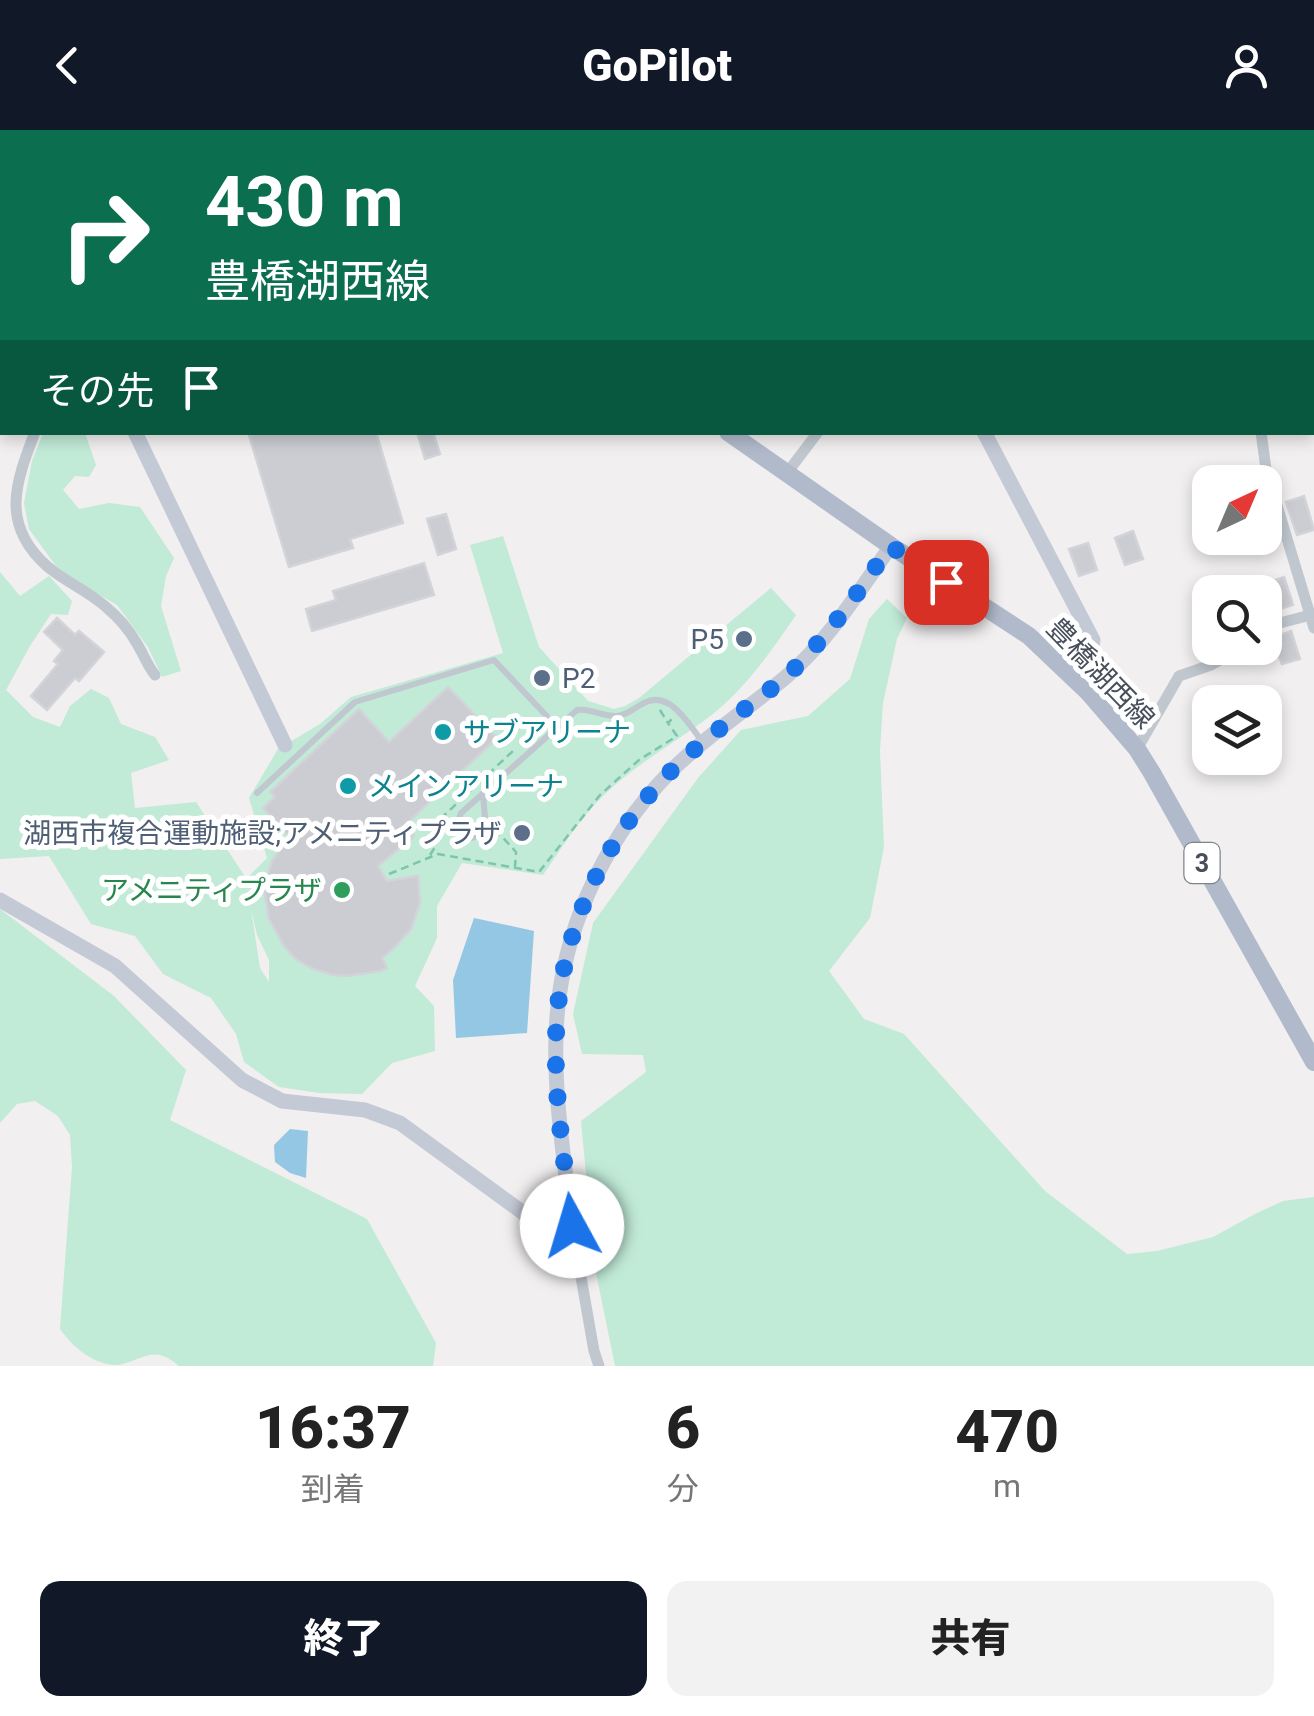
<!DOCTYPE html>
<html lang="ja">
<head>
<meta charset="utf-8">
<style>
  :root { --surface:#fff; --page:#f2f2f2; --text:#222; --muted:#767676; --accent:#111827 }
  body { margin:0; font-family:Roboto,"Noto Sans JP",sans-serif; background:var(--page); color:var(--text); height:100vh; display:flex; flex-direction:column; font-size:38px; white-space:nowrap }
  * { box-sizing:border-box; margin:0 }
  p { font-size:32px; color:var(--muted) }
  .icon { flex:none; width:55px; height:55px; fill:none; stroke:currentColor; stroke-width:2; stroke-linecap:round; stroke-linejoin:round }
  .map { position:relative; height:1236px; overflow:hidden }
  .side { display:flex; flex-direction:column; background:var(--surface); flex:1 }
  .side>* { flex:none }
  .top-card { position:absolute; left:0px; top:0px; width:1315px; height:305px; box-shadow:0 5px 15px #0003; background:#0b6e4f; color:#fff; overflow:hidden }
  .needle { width:65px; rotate:44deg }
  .controls { position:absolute; left:1192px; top:335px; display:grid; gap:20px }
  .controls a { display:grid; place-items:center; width:90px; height:90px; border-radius:20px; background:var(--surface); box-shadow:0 5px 15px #0003; font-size:50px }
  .pin { position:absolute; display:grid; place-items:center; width:85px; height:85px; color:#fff; margin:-42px; border-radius:20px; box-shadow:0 5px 15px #0006 }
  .me { position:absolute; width:110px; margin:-55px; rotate:354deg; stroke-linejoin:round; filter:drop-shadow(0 0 8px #0008) }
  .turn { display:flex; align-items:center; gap:35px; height:210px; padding:0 40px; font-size:45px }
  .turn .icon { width:130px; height:130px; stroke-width:2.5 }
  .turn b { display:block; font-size:70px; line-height:85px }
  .then { display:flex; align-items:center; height:95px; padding:0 40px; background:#0003; gap:20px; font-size:38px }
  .eta { display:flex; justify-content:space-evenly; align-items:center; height:170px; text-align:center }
  .eta b { font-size:60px; font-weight:800; line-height:70px }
  .action { display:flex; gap:20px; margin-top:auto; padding:20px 40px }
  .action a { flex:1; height:115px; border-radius:20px; background:var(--accent); color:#fff; font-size:40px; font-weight:800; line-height:115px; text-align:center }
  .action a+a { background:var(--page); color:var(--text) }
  header { display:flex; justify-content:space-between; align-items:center; height:130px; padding:0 40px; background:var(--accent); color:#fff; font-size:45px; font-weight:800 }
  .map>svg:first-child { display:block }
  .green { fill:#c1ead7; fill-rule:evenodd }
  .water { fill:#93c7e3 }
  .building { fill:#cccdd3; stroke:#d3d4d9; stroke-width:2.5 }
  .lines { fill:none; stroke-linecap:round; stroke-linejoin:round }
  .path { stroke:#7dc5ab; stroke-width:2.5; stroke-dasharray:8 5; stroke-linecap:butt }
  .lane { stroke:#c0c7cf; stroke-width:6 }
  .street { stroke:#c0c7cf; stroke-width:11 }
  .secondary { stroke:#c3c9d5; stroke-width:15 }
  .primary { stroke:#b1bacb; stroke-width:18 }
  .route { stroke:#1a73e8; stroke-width:18; stroke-dasharray:0 32.4 }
  .service-dot { fill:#5c6f8a; stroke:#fff; stroke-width:4 }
  .culture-dot { fill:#0f9aa8; stroke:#fff; stroke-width:4 }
  .leisure-dot { fill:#2e9e5b; stroke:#fff; stroke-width:4 }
  .labels { text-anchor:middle; stroke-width:10; stroke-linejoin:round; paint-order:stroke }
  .shield { fill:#fff; stroke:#7f848c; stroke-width:2.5 }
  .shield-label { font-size:25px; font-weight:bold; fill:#484f5a }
  .service-label { font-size:28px; fill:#4e5e75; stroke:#fff; text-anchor:end }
  .street-label { font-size:28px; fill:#484f5a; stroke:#fff }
  .culture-label { font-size:28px; fill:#0d838f; stroke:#fff; text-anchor:start }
  .leisure-label { font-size:28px; fill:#27864d; stroke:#fff; text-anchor:end }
</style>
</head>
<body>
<header><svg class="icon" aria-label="back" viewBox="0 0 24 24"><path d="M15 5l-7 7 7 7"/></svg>GoPilot<svg class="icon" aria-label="person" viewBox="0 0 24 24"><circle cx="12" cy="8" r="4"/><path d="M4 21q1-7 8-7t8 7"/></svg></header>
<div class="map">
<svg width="1314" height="1236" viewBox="0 0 1314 1236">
  <rect width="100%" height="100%" fill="#f1efef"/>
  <path class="green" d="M43,303H85L96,335L89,347L75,346L63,360L79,379L109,373L140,377L174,428L166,446L161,476L181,541L162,547L148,517L117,475L82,455L56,436L29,399L24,373L32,331Z
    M503,406L539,517L588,571L614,579L625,576L639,568L771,458L796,485C770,523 743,562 705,590C671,615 635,635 605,664C580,688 562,717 543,745L462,733L437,776V808L415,856L434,876L435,921L392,933L362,964L319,963L279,957L244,932L236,904L211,868L163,844L135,806L91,794L49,726L0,729V442L20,466L49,446L72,471L68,485L51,484L30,516L6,560L33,587L60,597L70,576L91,559L109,568L121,594L155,607L169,630L131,643L135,678L196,672L244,745L247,759L248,747L267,728L249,668L278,619L320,594L351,567L503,523L470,415ZM251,779L257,805L269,830V852L260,838Z
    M887,469L907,488L897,509L883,573L880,621L884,717L870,788L829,841L864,889L904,904L1045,1061L1127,1124L1157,1121L1213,1107L1255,1084L1283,1071L1314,1067V1236H615L595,1138L581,991L646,942L643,925L582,924L573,884L593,793L698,648L741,600L808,586L850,549L869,489Z
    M0,779L114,866L186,940L170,990L367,1089L436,1213L433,1236H179C154,1214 144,1229 119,1235C94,1236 73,1217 60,1199L72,1037L70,1005L58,986L35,971L17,974L0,993Z"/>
  <path class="water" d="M474,788L534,801L527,903L456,908L453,850Z
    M290,999L308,1001L306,1048L290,1043L275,1032L274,1015Z"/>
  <path class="building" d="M258,302H376L403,393L350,409L353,418L289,437L249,305Z
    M417,302H433L440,324L425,329Z
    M1304,366L1314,400L1297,405L1286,372Z
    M446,384L456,419L438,425L427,389Z
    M1133,401L1143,429L1125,435L1115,408Z
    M1088,413L1097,440L1079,446L1069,419Z
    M424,433L434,465L312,501L306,479L336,470L333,461Z
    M1284,447L1293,475L1276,480L1269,462H1244L1243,461Z
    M57,488L75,505L79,501L104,522L79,551L75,548L47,580L31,566L58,534L54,531L63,520L44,502Z
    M1291,501L1300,529L1282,534L1272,508Z
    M448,557L497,608L405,695L414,706L378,736L387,751L418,746L420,773L411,799L394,818L382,828L387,838L380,841L348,846L333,845L311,838L296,829L284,816L269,789L265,765L266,749L272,731L289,706L263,678L275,667L270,662L359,579L389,612Z"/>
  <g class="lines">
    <path class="path" d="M76,0L77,2
      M660,580L668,593
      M495,699L516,722L515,737
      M430,725L435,717L438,691L514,620
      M389,744L438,724L539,742L600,665L639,630L677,606L668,593L674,587"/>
    <path class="lane" d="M257,663L355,572L494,530L557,597
      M483,665L486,699L479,706L471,708C461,704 456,693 461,683L577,580C591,578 603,587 617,586C629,585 636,576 646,572C671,561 689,595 702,611"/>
    <path class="street" d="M635,0L639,2
      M35,302C15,354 0,395 48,437C66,452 88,461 106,477C118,487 128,498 136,512C143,523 147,535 155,545
      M1261,302L1266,339L1314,498
      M787,343L818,302
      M1265,501L1276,494L1314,484
      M1137,619L1179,546L1211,535L1242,518
      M572,1096L594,1221L599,1236"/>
    <path class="secondary" d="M866,0L867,2
      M276,2L282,0
      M0,91L2,90
      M135,302L285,615
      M984,302L1093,510L1091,526L1074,547
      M0,770L115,836L242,950L282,971L365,980L400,993L529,1087L557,1095L572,1096C565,1034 554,970 556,907C558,809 601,712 670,642C706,606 748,579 787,546C829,510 859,461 891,416"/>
    <path class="primary" d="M300,0L303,2
      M728,302L891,416L1029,506L1088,562L1137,619L1152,643L1314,932"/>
  </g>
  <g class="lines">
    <path class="route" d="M572,1096C565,1034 554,970 556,907C558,809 601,712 670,642C695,617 723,596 751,574C765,563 780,553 792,541C830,503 860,460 890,416L946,452"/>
  </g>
  <g class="service-dot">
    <circle cx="744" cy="509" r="10"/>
    <circle cx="542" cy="548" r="10"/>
    <circle cx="522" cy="703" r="10"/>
  </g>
  <g class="culture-dot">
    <circle cx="443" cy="602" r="10"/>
    <circle cx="348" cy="656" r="10"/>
  </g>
  <circle class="leisure-dot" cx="342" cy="760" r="10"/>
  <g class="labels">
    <rect class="shield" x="1184.5" y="713" width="35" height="40" rx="8"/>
    <g class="shield-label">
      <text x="1202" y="742">3</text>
    </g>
    <g class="service-label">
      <text x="724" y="519">P5</text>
      <text x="562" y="558" text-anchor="start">P2</text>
      <text x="502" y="713">湖西市複合運動施設;アメニティプラザ</text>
    </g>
    <g class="street-label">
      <text transform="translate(1101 543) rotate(46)" y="10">豊橋湖西線</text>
    </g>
    <g class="culture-label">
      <text x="463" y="612">サブアリーナ</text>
      <text x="368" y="666">メインアリーナ</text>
    </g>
    <g class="leisure-label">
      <text x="322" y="770">アメニティプラザ</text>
    </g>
  </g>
</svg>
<div class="controls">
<a><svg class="needle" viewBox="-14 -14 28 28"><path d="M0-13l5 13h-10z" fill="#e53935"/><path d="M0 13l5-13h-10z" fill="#767676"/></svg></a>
<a><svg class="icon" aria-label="search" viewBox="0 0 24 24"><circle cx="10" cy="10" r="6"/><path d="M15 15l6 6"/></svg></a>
<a><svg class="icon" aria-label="layers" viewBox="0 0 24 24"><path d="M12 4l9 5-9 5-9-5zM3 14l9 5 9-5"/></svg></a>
</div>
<div class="pin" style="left:946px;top:452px;background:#d93025"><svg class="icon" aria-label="arrive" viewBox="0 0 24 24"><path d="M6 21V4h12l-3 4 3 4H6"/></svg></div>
<svg class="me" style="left:572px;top:1096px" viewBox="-20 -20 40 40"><circle r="19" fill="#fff"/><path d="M0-13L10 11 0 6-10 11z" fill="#1a73e8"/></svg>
<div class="top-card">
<div class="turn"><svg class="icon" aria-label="right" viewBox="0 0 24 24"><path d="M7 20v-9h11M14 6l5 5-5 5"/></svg><div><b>430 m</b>豊橋湖西線</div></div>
<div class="then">その先<svg class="icon" aria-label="arrive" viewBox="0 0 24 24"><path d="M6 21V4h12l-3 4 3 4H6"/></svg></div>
</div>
</div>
<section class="side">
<div class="eta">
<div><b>16:37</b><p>到着</p></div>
<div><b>6</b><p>分</p></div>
<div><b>470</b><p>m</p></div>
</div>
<div class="action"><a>終了</a><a>共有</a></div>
</section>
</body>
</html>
